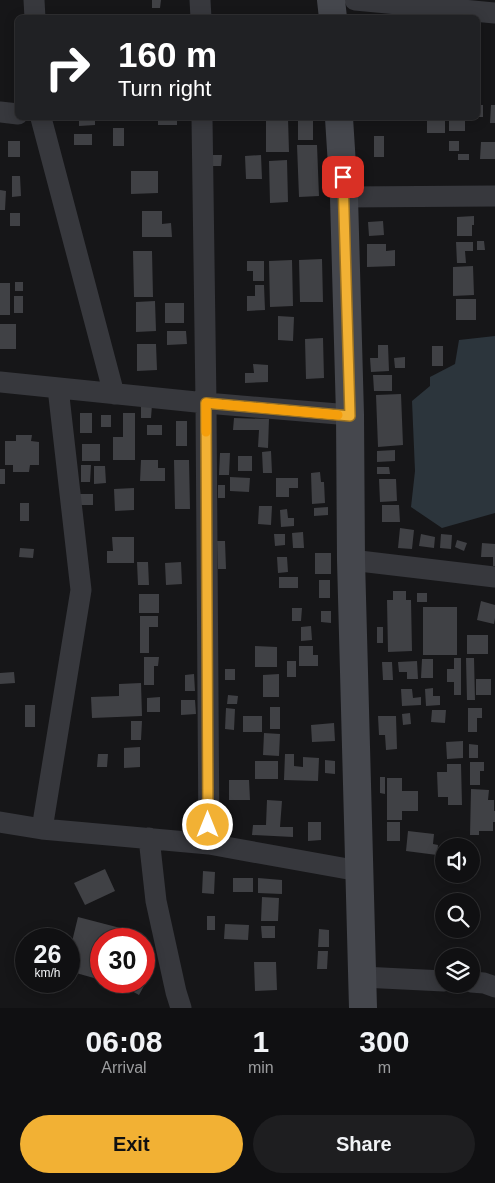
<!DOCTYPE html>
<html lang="en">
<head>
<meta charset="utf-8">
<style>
  :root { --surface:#101012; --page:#1e1e20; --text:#f1f3f6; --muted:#9c9d9f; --line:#303032; --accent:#f2b134 }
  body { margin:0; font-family:Arial,sans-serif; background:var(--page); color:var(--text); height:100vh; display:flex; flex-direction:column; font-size:19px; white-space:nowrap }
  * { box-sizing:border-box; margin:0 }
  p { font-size:16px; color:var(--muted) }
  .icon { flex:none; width:28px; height:28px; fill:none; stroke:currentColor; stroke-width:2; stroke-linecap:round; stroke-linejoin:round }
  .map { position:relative; height:1008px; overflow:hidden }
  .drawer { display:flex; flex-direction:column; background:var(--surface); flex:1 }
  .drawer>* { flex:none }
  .guide { position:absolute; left:15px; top:15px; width:465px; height:105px; border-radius:8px; box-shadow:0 2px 12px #0003,0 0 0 1px var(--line); background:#202124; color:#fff; overflow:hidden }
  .controls { position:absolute; left:435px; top:838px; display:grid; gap:10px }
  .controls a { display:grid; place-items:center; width:45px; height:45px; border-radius:50%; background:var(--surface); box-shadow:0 2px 12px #0003,0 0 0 1px var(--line); font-size:25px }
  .speed { position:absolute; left:15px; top:928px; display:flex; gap:10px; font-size:25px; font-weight:700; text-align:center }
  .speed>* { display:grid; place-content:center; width:65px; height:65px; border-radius:50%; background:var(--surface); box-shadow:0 2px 12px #0003,0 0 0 1px var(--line); line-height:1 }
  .speed small { font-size:12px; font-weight:400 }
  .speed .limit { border:8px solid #d22; background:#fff; color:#111 }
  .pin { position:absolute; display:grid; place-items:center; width:42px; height:42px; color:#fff; margin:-21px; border-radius:10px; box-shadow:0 2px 8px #0006 }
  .me { position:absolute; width:55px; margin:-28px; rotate:0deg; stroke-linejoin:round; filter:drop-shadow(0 0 4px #0008) }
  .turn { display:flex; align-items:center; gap:18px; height:105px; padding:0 20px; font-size:22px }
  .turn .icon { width:65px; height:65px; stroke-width:2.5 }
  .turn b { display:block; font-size:35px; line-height:42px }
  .eta { display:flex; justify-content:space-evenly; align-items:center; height:85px; text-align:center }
  .eta b { font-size:30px; font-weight:700; line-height:35px }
  .primary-button { display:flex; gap:10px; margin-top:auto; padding:10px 20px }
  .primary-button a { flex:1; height:58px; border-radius:30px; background:var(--accent); color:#111; font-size:20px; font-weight:700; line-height:58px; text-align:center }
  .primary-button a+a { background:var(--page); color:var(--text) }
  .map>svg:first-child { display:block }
  .water { fill:#2c353c }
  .building { fill:#404145 }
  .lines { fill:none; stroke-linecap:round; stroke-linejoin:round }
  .minor { stroke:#37383d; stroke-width:21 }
  .secondary { stroke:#45474d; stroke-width:28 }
  .route-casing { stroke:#9d7322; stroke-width:12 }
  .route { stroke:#f2b134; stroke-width:9 }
  .slow { stroke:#f59e0b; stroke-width:9 }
</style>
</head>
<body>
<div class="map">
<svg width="495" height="1008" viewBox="0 0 495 1008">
  <rect width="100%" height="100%" fill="#161618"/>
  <path class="water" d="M495,336V513L442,528L411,507L415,471L412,401L430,386V377L455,364L459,340Z"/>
  <path class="building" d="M152,0H161L160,8H152Z
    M478,105H483V117H478Z
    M491,105H495V123H490Z
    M79,118H95V125L79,126Z
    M158,118H177V125H158Z
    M266,118H288L289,152H266Z
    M298,118H313V140H298Z
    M427,118H445V133H427Z
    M449,118L465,119V131H449Z
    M113,128H124V146H113Z
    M74,134H92V145H74Z
    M374,136H384V157H374Z
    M8,141H20V157H8Z
    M449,141H459V151H449Z
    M481,142H495V159H480Z
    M297,145H317L319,196L299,197Z
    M458,154H469V160H458Z
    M211,155H222L221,166H210Z
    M261,155L262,179H246L245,156Z
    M287,160L288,202L270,203L269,161Z
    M131,171H158V193L131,194Z
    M12,176H20L21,196L12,197Z
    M0,190L6,191L5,210H0Z
    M142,211H162V224L171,223L172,237H142Z
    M10,213H20V226H10Z
    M474,216V225H472V236H457V217Z
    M383,221L384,235L369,236L368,222Z
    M477,241H484L485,250H477Z
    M456,242H473V251H465L466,263H457Z
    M367,244H386V251L395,250V266L367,267Z
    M133,251H152L153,297H134Z
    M322,259L323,302H300L299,260Z
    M292,260L293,306L270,307L269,261Z
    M247,261H264V281H253V271H247Z
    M473,266L474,295L453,296V267Z
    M15,282H23V291H15Z
    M0,283H10V315H0Z
    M255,285H264L265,310L247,311V296H255Z
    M14,296H23V313H14Z
    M456,299H476V320H456Z
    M155,301L156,331L136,332V302Z
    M165,303H184V323H165Z
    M278,316L294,317L293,341L278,340Z
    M0,324H16V349H0Z
    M167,331H186L187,344L167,345Z
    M323,338L324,378L306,379L305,339Z
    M137,344H156L157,370L137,371Z
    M378,345H388L389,371L371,372L370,358H378Z
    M432,346H443V366H432Z
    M405,357V368H395L394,358Z
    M253,364L268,365V382L245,383V373H254Z
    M373,375H392V391H374Z
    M401,394L403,445L378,447L376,395Z
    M141,405H152L151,418H141Z
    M80,413H92V433H80Z
    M123,413H135V460H113V437H123Z
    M101,415H111V427H101Z
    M234,418L269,419L268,448L258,447L259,430H233Z
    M176,421H187V446H176Z
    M147,425H162V435H147Z
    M16,435H32L31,441L39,442V465H30L29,472H13V465H5V441H16Z
    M82,444H100V461H82Z
    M395,450V461L377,462V451Z
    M271,451L272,473H263L262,452Z
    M220,453H230L229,475H219Z
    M238,456H252V471H238Z
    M141,460H158V468H165V481H140Z
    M174,460H189L190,509H175Z
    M81,465H91L90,482H81Z
    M94,466H105L106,483L94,484Z
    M377,467H389L390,474H377Z
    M0,469H5V484H0Z
    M320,472L321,482H324L325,503L312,504L311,473Z
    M230,477L250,478L249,492L230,491Z
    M276,478H298V488H289V497H276Z
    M379,479H396L397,501L380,502Z
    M218,485H225V498H218Z
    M134,488V510L115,511L114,489Z
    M79,494H93V505H79Z
    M20,503H29V521H20Z
    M382,505H399L400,522H382Z
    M259,506H272L271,525L258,524Z
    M328,507V515L314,516V508Z
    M287,509L288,518H294V526L281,527L280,510Z
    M400,528L414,530L412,549L398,548Z
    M303,532L304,548H293L292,533Z
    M274,534H285V545L275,546Z
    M421,534L435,537L434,548L419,546Z
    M441,534L452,535L451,549L440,548Z
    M112,537H134V563H107V551H113Z
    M457,540L467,543L464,551L455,547Z
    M217,541H225L226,569H218Z
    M482,543L495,544V566H493V557H481Z
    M20,548L34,549L33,558L19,557Z
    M315,553H331V574H315Z
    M277,557H287L288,572L278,573Z
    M137,562H148L149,585H138Z
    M181,562L182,584L166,585L165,563Z
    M279,577H298V588H279Z
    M319,580H330V598H319Z
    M393,591H406V600H411L412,651L388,652L387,600H393Z
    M417,593H427V602H417Z
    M139,594H159V613H139Z
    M481,601L495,605V618L494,624L477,620Z
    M423,607H457V655H423Z
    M292,608H302L301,621H292Z
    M321,611H331V623L321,622Z
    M140,616H158V627H149V653H140Z
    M311,626L312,640L301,641V627Z
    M377,627H383V643H377Z
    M467,635H488V654H467Z
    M255,646L277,647V667H255Z
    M299,646H313V655H318V666H299Z
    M144,657H159L158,666H154V685H144Z
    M454,658H461V695H454V682H447V669H454Z
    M466,658H474L475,700H467Z
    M422,659H433V678H421Z
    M287,661H296V677H287Z
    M417,661L418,679H407V672H399L398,662Z
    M382,662H392L393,680H383Z
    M225,669H235V680H225Z
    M14,672L15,683L0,684V673Z
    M194,674L195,691H185V675Z
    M279,674V697H263V675Z
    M476,679H491V695H476Z
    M141,683L142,716L92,718L91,697L119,696V684Z
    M433,688V696H440V705L426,706L425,689Z
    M401,689H412L413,698L421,697V705L402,706Z
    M228,695L238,696L237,704H227Z
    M160,697V712H147V698Z
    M181,700H195L196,714L181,715Z
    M25,705H35V727H25Z
    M270,707H280V729H270Z
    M226,708L235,709L234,730L225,729Z
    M468,708H482V718H477V732H468Z
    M432,710H446L445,723L431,722Z
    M410,713L411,724L403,725L402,714Z
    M243,716H262V732H243Z
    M378,716H396L397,749L386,750L385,735H379Z
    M131,721H142L141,740H131Z
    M334,723L335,741L312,742L311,725Z
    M264,733L280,734L279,756L263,755Z
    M463,741V758L447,759L446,742Z
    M469,744L478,745V758H469Z
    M140,747V767L124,768V748Z
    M98,754H108L107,767H97Z
    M285,754H294V766L303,767V757L319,758L318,781L284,780Z
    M325,760L335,761V774L325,773Z
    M255,761H278V779H255Z
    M470,762H484V771H480V785H470Z
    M447,764H461L462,805H448V797H438L437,772H447Z
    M380,777H385V794L380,793Z
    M387,778H402V791H418V811H402V820H387Z
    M229,780H249L250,800H229Z
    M471,789L489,790L488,800H494V811H495V822H493V831H479V835H470Z
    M267,800L282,801L280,827H293V837L252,835L253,825H266Z
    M308,822H321V840L308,841Z
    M387,822H400V841H387Z
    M408,831L434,834L433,844L438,845L437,855L406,851Z
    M105,869L115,891L85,905L74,883Z
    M203,871L215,872L214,894L202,893Z
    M233,878H253V892H233Z
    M258,878L282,880V894L258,893Z
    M262,897L279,898L278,921H261Z
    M207,916H215V930H207Z
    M78,917L128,930L126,939H101V980L69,971V954Z
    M225,924L249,925L248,940L224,939Z
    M261,926H275V938H262Z
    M319,929L329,930V947H318Z
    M318,951H328L327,969H317Z
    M254,962H276L277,990L255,991Z
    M123,981H140L145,984L139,995L121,985Z"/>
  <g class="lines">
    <path class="minor" d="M34,0L35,18
      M200,0L201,18
      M355,0L495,13
      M0,112L18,114
      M41,118L114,394
      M202,118L206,403L209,844L359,871
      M344,197L495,196
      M0,382L206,403L350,415
      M351,560L495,577
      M0,822L42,829L209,844
      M42,829L81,590L58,388
      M149,838L156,901L176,992L181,1008
      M362,977L444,981
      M471,982L484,983L495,987"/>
    <path class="secondary" d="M331,0L333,18
      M339,118L344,197L350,415L351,560L363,1008"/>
  </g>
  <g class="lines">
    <g class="route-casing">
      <path id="route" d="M208,825L206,403L350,416L343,177"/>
    </g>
    <use href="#route" class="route"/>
    <path class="slow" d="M206,432V403L338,415"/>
  </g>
</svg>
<div class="controls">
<a><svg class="icon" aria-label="sound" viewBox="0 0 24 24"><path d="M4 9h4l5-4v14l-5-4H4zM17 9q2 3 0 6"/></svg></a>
<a><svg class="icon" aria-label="search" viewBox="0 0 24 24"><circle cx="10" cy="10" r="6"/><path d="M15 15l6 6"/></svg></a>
<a><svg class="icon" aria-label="layers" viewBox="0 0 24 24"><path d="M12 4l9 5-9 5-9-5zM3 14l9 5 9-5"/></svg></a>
</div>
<div class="speed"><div>26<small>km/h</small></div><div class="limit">30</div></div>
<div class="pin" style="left:343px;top:177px;background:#d93025"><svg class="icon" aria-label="arrive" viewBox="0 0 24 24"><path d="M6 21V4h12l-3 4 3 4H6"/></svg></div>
<svg class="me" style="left:208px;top:825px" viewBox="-20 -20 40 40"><circle r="17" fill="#f2b134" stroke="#fff" stroke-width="3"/><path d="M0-11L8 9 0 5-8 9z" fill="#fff"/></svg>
<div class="guide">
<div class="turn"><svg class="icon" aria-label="right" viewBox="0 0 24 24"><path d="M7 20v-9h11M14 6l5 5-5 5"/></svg><div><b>160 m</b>Turn right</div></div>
</div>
</div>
<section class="drawer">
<div class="eta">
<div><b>06:08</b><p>Arrival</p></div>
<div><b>1</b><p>min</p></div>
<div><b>300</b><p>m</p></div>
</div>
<div class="primary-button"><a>Exit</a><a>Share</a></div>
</section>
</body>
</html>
